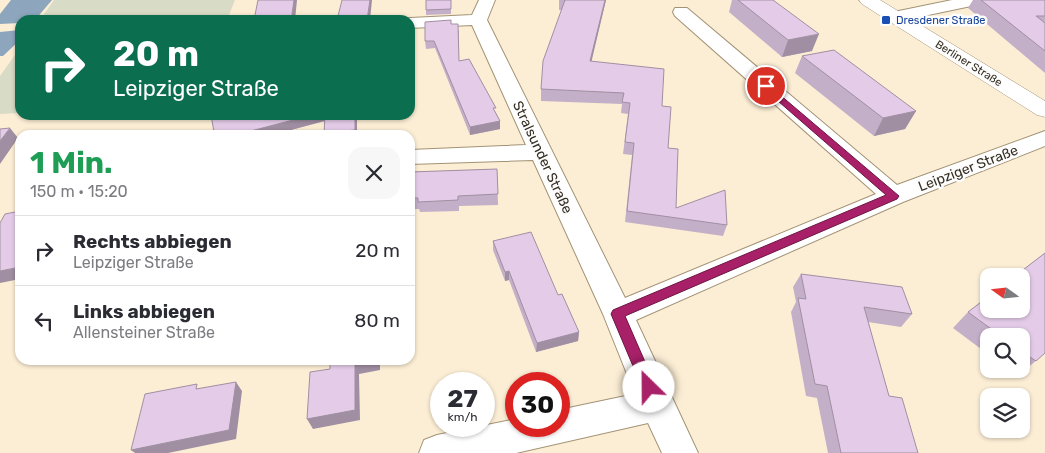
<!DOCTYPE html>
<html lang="de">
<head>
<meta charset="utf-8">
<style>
  :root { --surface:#fff; --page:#f7f7f7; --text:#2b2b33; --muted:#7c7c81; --line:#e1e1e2 }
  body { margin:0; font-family:Rubik,sans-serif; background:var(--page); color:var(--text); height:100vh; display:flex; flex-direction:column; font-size:19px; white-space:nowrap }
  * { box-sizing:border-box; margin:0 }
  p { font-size:16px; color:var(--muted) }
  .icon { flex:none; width:28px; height:28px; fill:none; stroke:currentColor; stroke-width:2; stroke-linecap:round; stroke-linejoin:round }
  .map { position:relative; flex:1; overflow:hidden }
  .details { position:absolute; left:15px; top:130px; width:400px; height:235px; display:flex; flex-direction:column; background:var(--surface); border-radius:15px; box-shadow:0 1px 4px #0004 }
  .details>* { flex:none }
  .top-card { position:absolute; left:15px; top:15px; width:400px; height:105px; border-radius:15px; box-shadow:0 1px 4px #0004; background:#0b6e4f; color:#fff; overflow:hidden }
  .needle { width:32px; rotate:285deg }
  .buttons { position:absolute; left:980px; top:268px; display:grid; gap:10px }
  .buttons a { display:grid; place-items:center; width:50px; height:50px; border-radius:10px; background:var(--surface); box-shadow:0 1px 4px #0004; font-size:25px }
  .speed { position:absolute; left:430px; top:372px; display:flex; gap:10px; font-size:25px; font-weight:700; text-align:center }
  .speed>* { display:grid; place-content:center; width:65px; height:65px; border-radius:50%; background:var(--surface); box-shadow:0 1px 4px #0004; line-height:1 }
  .speed small { font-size:12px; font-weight:400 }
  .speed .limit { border:8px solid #d22; background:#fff; color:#111 }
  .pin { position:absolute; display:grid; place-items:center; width:42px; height:42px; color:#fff; margin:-21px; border:2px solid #fff; border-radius:50%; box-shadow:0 1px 5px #0007 }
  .me { position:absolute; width:55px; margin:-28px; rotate:337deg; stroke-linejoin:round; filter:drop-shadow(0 0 4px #0008) }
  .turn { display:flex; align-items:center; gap:18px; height:105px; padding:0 15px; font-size:22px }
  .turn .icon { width:65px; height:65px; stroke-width:2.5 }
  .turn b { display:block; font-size:35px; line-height:42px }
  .round { display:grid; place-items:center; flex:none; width:52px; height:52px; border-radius:15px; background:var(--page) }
  .head { display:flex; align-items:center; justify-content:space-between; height:85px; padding:0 15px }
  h1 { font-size:30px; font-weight:700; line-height:38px; color:#1e9e55 }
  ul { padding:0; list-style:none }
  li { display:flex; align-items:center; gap:15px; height:70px; padding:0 15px; border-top:1px solid var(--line) }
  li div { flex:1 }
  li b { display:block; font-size:19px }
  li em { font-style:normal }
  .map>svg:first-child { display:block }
  .green { fill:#d8dbc5 }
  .water { fill:#8ea6bd }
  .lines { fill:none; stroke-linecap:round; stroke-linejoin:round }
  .minor-casing { stroke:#a39375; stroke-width:2 }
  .secondary-casing { stroke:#a39375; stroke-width:1 }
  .minor { fill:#fff; fill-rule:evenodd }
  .secondary { fill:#fff; fill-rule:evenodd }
  .wall { fill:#c4afc8 }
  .shaded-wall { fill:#a08fa2 }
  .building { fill:#e4cce8; stroke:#a08fa2 }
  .route { fill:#a82068; stroke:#6d1544 }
  .transit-dot { fill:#1a4fb4; stroke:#fdfdfd; stroke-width:2 }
  .labels { text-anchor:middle; stroke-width:5; stroke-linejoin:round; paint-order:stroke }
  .far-transit-label { font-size:11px; fill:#164399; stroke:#fdfdfd; text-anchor:start }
  .far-street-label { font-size:11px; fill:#352e22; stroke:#fdfdfd }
  .street-label { font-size:14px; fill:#352e22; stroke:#fdfdfd }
</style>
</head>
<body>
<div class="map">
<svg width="1045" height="453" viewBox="0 0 1045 453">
  <rect width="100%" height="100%" fill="#fceed5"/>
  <path class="green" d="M54,0H235L227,20H40Z
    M20,48V113L0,114V76Z"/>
  <path class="water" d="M11,0H52L35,20H20V23L0,24V14Z
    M20,30V40L3,56H0V32Z"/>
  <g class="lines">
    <g class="minor-casing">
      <path id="minor" d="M479,0H495L487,20L625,298L876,194L675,16L673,12L675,8H687L897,185L1045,131V146L903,202L636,320L698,453H662L648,423L516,453H419L424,440L437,435L516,419V426H559V410L635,394L603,314L533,160L410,164V150L526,145L472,25L410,28V20H403L410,18L472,15Z
        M952,0H984L982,3L976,5L895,22L889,21L886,17L889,13Z"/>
    </g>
    <g class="secondary-casing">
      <path id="secondary" d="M859,0H880L1045,101V117L1037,115L862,4Z"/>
    </g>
    <use href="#minor" class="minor"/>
    <use href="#secondary" class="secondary"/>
  </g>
  <path class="wall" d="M451,0V14L426,15V10Z
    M559,0H606L591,61L662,106L668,148L676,208L727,225L723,236L625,222L632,155L623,154L628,114L621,113L622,104L541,101V89L562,10H559Z
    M732,0H773L812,51L782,57L729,12Z
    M973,0H1045V73L968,8Z
    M452,24L459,31V61L496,113L500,121V129L470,135L435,48L426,49L425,41Z
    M802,56L916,111L905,129L874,136L795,73Z
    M211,115H371V118L357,120V135H324L325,121L272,135H213L214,132Z
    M497,169L498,205L459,206V211L420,212L419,209H410V172Z
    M493,241L558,295L579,332L578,341L536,352L509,280L505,281L493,250Z
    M1045,253V353L1018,376L1008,369H1021V336H989V355L953,328L968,312L989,296V309H1021V276H1015Z
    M801,274L912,314L901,327L868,322L889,396L918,453H828L817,398L806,396L791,312L796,302L793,287Z"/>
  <path class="shaded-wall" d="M294,0H297L295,20H293L292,14Z
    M370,0H372L370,20H367Z
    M605,0H606L589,72L590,61Z
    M819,34L812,51L782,57L788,40Z
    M916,111L905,129L874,136L883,118Z
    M312,115H326L328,120L272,135H247V132Z
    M355,115H356L357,120V135H356L355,130Z
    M500,121V129L470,135V127Z
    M10,128L18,138L0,164V141Z
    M20,267V279L0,283V271Z
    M509,271V280L505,281V272Z
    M579,332L578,341L536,352L537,343Z
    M377,360H380V370L359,374L360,420L313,429L307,419L355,364Z
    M236,382L242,391L236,439L168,453H135L131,450Z"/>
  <path class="building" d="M258,0H294L292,14L294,20H254Z
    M342,0H370L367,20H337Z
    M426,0H451V9L426,10Z
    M564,0H605L590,61L664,69L662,106L671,107L668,148L678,149L676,208L725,190L727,225L627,211L634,143L625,142L630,103L622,102L624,93L541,89L543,61L565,0Z
    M738,0H773L819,34L788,40Z
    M981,0H1045V16H1036L1045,23V51Z
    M451,20V24H458L459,61L469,59L496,108H493L500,121L470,127L434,41H425V22Z
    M834,50L916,111L883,118L802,56Z
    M211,115H312L247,132V135H213L214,132Z
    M325,115H355V130L324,133Z
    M10,128L0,141V129Z
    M497,169L498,194L458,196V200L418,202V198H410V172Z
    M20,211V267L0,271V223L5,214Z
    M531,232L558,295L562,294L579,332L537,343L509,271L505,272L493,241Z
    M1045,253V353L1036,361L1021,351V336H1001L968,312L989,296V309H1021V276H1015Z
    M801,274L902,287L912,314L864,307L889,396L902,398L918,453H841L827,386L815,384L798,298L806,299Z
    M330,360H377L355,364V410L307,419L310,372L330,369Z
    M236,382L229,430L131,450L145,394L197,384L196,389Z"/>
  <path class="route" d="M766,83L899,196L897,199L625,316L656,387L654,392L649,394L644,392L611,314L613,310L886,195L763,88L762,86Z"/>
  <rect class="transit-dot" x="881" y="15" width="10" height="10" rx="2.5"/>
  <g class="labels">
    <g class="far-transit-label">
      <text x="896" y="24">Dresdener Straße</text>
    </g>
    <g class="far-street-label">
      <text transform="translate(969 63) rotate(32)" y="4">Berliner Straße</text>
    </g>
    <g class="street-label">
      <text transform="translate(543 157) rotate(65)" y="5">Stralsunder Straße</text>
      <text transform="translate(968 168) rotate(-21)" y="5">Leipziger Straße</text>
    </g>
  </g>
</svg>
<div class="buttons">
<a><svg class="needle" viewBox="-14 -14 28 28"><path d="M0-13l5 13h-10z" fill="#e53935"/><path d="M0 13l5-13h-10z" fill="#7c7c81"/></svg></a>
<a><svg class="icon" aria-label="search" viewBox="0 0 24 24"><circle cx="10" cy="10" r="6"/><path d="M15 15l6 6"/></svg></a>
<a><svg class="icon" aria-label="layers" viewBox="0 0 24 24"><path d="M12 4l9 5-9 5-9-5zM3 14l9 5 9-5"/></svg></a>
</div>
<div class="speed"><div>27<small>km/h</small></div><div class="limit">30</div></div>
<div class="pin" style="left:766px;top:86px;background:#d93025"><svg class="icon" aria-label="arrive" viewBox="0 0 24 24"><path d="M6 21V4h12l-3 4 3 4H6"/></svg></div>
<svg class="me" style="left:649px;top:387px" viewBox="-20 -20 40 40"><circle r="19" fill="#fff"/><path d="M0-13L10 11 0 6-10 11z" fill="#a82068"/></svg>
<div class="top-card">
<div class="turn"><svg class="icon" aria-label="right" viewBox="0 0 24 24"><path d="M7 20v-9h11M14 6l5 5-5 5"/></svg><div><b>20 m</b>Leipziger Straße</div></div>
</div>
<section class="details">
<div class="head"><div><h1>1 Min.</h1><p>150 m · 15:20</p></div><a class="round"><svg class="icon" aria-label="close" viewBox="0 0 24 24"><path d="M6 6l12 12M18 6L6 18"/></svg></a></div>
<ul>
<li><svg class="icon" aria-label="right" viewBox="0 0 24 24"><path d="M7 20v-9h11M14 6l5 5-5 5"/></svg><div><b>Rechts abbiegen</b><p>Leipziger Straße</p></div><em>20 m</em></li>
<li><svg class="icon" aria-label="left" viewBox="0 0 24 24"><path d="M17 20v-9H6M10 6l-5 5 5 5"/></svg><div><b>Links abbiegen</b><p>Allensteiner Straße</p></div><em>80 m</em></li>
</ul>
</section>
</div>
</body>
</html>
